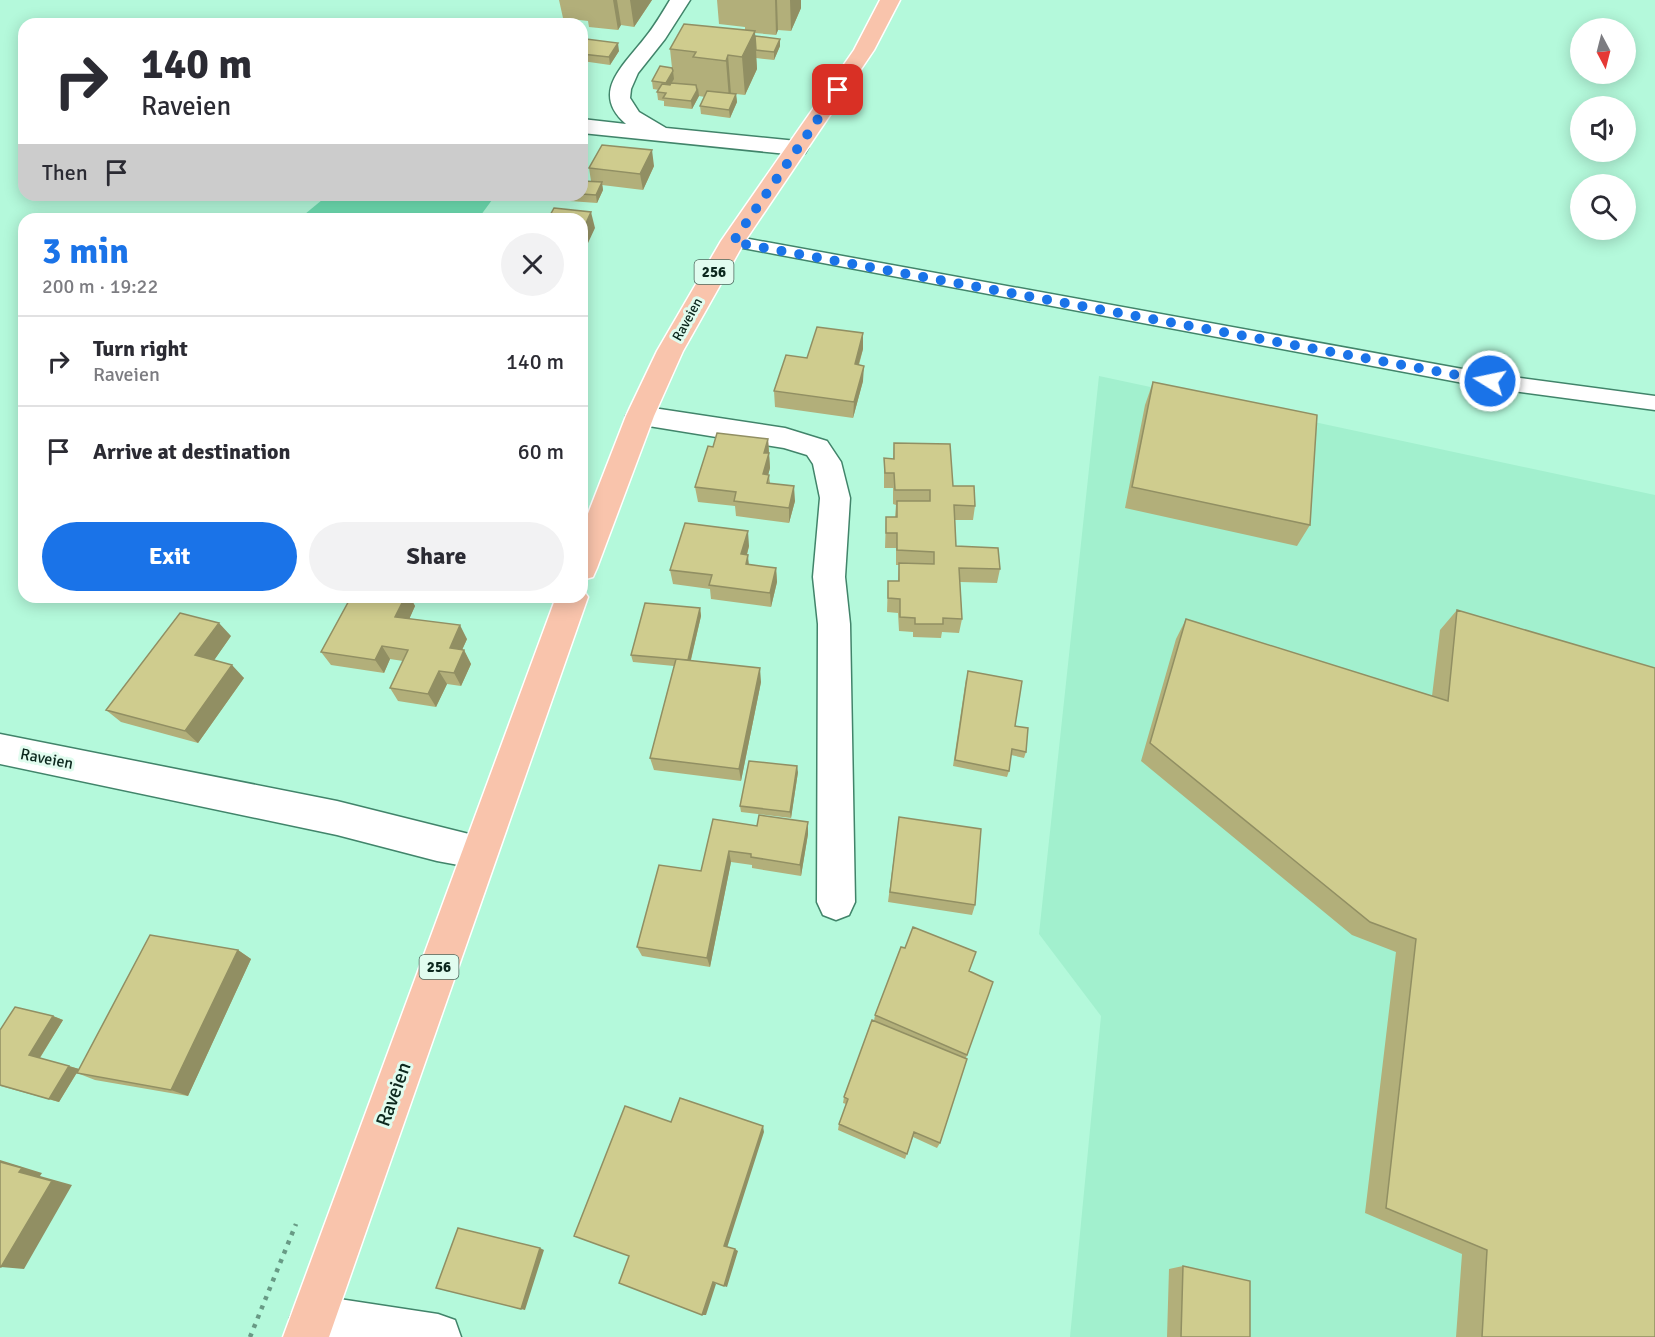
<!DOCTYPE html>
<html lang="en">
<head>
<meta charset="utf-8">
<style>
  :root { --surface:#fff; --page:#f2f2f3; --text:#2b2b33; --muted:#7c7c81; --line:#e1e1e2; --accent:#1a73e8 }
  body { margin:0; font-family:Signika,sans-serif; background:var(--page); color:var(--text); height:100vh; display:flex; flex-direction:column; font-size:22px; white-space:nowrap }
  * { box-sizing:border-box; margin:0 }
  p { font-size:20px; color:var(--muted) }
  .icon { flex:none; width:33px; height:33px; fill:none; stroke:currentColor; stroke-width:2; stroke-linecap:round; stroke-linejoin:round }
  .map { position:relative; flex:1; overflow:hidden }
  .side { position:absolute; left:18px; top:213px; width:570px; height:390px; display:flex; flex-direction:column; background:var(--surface); border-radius:18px; box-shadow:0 3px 15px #0003 }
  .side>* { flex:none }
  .guide { position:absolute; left:18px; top:18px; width:570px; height:183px; border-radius:18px; box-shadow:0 3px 15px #0003; background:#fff; color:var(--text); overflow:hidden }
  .needle { width:39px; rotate:173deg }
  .controls { position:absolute; left:1570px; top:18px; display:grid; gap:12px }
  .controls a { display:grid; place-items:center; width:66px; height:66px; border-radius:50%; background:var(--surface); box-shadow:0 3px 15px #0003; font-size:30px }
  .pin { position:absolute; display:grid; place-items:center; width:51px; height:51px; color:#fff; margin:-26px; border-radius:12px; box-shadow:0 3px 9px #0006 }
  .me { position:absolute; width:66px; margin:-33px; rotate:280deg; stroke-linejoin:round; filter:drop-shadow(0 0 4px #0008) }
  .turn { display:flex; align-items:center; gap:21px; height:126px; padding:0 24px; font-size:27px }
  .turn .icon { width:78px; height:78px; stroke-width:2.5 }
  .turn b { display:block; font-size:42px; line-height:51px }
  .then { display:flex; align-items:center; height:57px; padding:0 24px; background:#0003; gap:12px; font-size:22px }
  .round { display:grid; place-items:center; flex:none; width:63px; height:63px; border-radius:32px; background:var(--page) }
  .headline { display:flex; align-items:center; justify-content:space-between; height:102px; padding:0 24px }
  h1 { font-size:36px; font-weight:800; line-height:45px; color:var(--accent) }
  .action { display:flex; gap:12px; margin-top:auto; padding:12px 24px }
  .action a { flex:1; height:69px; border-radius:36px; background:var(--accent); color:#fff; font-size:24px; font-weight:800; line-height:69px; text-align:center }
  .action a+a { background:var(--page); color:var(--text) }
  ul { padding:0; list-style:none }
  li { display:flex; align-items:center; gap:18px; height:90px; padding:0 24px; border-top:2px solid var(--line) }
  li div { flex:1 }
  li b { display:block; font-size:22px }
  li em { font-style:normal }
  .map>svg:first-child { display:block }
  .built { fill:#a2f0ce }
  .green { fill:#6dddb1 }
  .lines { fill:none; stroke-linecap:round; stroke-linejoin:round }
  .service-casing { stroke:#41846a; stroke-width:3 }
  .minor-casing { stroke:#41846a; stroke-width:3 }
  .primary-casing { stroke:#fff; stroke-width:3 }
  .path { stroke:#689a85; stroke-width:4.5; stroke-dasharray:4 6; stroke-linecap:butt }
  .service { fill:#fff; fill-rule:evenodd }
  .minor { fill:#fff; fill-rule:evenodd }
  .primary { fill:#f9c4ac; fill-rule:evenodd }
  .wall { fill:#b2af7a }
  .shaded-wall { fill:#918f63 }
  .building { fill:#cfcc8e; stroke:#918f63; stroke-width:1.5 }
  .route { stroke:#1a73e8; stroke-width:10; stroke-dasharray:0 18 }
  .labels { text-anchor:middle; stroke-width:6; stroke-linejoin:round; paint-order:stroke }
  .far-street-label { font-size:14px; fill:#0c281e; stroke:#e1fcef }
  .shield { fill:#e1fcef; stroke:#4c685d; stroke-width:1.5 }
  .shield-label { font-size:15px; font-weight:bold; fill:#0c281e }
  .street-label { font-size:16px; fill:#0c281e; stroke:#e1fcef }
  .near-street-label { font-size:20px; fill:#0c281e; stroke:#e1fcef }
</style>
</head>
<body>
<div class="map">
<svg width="1655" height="1337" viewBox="0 0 1655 1337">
  <rect width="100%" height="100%" fill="#b4f9db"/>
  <path class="built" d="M1099,376L1655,495V1337H1070L1101,1016L1039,934Z"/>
  <path class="green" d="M328,195H466L492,200L478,219H299Z"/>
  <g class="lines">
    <g class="service-casing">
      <path id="service" d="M733,236L1490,374L1655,396V410L1490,388L727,245L724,241L727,237Z"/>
    </g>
    <g class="minor-casing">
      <path id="minor" d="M670,0H690L665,39L638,73L631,89L630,98L639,112L666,128L797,141L805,143L808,148L805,153L797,155L582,133V119L626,124C590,93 623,66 644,39C654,27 662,13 670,0Z
        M640,406L785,428L827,441L841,462L850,498L845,577L850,624L855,902L849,915L836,920L823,915L817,902L818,624L813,577L820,498L813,464L807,455L784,448L630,423L626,416L630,409Z
        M0,734L337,801L493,840L498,852L493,864L480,869L437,861L337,835L0,764Z
        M313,1295L438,1314L455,1320L461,1337H303L297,1334L290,1318L297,1302Z"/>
    </g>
    <g class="primary-casing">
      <path id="primary" d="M880,0H900L874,50L745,241L683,351L654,416L597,568L593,577L582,580V529L626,416L657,351L721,241L854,50Z
        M582,588L588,597L329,1337H283L556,597H582Z"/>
    </g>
    <path class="path" d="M250,1337L296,1224"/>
    <use href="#service" class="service"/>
    <use href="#minor" class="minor"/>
    <use href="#primary" class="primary"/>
  </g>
  <path class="wall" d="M559,0H652L634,27L621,25L618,30L589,27L588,21L563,18Z
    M717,0H801V8L791,31L778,30L776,35L755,33V36L780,46L774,60L756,58L757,69L745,95L736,94L737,102L730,118L701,114L700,106L705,97L699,96L692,109L664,106V101L658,100L657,92L659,90L653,89L652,81L672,68L670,49L745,30V27L719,24Z
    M582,45L619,51L610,65L582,61Z
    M654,166L643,190L602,185L603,190L597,203L556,200L554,195H582V177L583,181H591L589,168Z
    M863,349L859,365L863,381L853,418L775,407L774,391L807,358Z
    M1153,382L1310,525L1297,546L1125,508L1145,405Z
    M768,439L770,468L768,475H769L770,483L795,501L789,523L736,516L735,506L698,502L695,487L713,447Z
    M894,443L953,486L975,506L973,520H955L956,546L1000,569L997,583L960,582L962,619L959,633L942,632L941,638L913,637V632L899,631L898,613L887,612L888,581H898L899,565H896V548H885L886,517H895L896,505L893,504V488H884V458L893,459Z
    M749,546L747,555L749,565L776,568L777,582L771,607L711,599L710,589L673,584L670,570Z
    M351,597H410L415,606L409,619L467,639L462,650H464L471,664L461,686L447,684L436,707L398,701L390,688L403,661L390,659L384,673L331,665L321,652Z
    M700,608L701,616L691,660L761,682L741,781L654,770L650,758L674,666L633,662L631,655Z
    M1457,610L1655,1337H1456L1462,1254L1365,1213L1396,952L1352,935L1141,761L1176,639L1186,619L1432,696L1440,630Z
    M231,636L214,660L244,678L198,743L121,722L106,710Z
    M966,678L1015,726L1026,752L1024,758L1011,755L1009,771L1007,777L953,766Z
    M798,772L791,818L741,812L740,806Z
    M899,817L975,905L972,915L888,902Z
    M808,822V834L801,876L752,868V865L731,862L710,967L642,956L637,947L701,871L757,826Z
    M238,950L251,959L188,1096L95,1080L77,1073L78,1071L59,1102L0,1086L53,1016L63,1020L40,1058L79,1069Z
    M969,971L967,1055L940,1143L937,1148L913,1137L905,1159L838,1130L839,1124L846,1104L843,1103L844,1097L874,1021L875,1015Z
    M1183,1266L1250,1337H1167L1169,1269Z"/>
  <path class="shaded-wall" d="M613,0H617L621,25L618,30Z
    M630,0H652L634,27Z
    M775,0H777L778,30L776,35Z
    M790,0H801V8L791,31Z
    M755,31L757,69L745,95L742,57Z
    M780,39V46L774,60V52Z
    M618,43L619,51L610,65L609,57Z
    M728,55L731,94L729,99L726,61Z
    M673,71L674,79L667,91L666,83Z
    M698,88L699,96L692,109L691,101Z
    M736,94L737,102L730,118L729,110Z
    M652,150L654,166L643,190L640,174Z
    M602,182L603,190L597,203L596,195Z
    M591,212L595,228L582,256V232Z
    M863,333V349L854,380L855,364Z
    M864,366L863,381L853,418L854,402Z
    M768,439L770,468L764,490L763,474L764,453Z
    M794,486L795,501L789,523V508Z
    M748,531L749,546L743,568L741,554Z
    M748,555L749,569L746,564Z
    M776,568L777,582L771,607L770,593Z
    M405,597H410L415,606L404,631L395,617Z
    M700,608L701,616L689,667L688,660Z
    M219,623L231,636L208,669L195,655Z
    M460,625L467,639L457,661L450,648Z
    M382,646L390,659L384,673L375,660Z
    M464,650L471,664L461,686L454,673Z
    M232,665L244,678L198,743L185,731Z
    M760,668L761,682L741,781L739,769Z
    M439,671L447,684L436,707L428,694Z
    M797,766L798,772L791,818L790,812Z
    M808,822V834L801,876L800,865Z
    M729,851L731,862L710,967L707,958Z
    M238,950L251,959L188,1096L171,1090Z
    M53,1016L63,1020L39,1059L29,1055Z
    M69,1066L79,1069L59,1102L49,1099Z
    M763,1126L764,1132L727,1248L724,1246Z
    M0,1160L42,1173L40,1176L72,1185L24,1269L1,1267L19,1172L0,1162Z
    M540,1248L544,1250L525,1310L521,1309Z
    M735,1249L738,1251L727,1287L724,1286Z
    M713,1282L716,1284L706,1315H702Z"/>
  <path class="building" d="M684,24L755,31L742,57L728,55L726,61L693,57L696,52L670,49Z
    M755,36L780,39L774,52L756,50Z
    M586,39L618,43L609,57L582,54V45Z
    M660,66L672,68L673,71L666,83L652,81Z
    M671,83L696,85L697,90L691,101L663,98L666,93L657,92L662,84L670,85Z
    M707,91L736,94L729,110L700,106Z
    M602,145L652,150L640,174L589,168Z
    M582,181L602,182L596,195L582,194Z
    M554,208L591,212L582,232V219H548Z
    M817,327L863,333L855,364L864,366L854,402L774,391L786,355L807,358Z
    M1153,382L1317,415L1310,525L1132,487Z
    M717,433L768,439L764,453H769L763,474L769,475L767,483L794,486L789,508L734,501L736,492L695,487L708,446L713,447Z
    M894,443L950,444L953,486H974L975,506L954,505L956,546L998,548L1000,569L959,568L962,619L943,618V624H915V618L900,617V599L888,598V581H899V563L934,564V552L897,550V533H886V517H897V501H930V490H895L894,473H885L884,458L894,459Z
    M685,523L748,531L741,554L748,555L746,564L776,568L770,593L709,585L712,575L670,570Z
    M351,597H405L395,617L460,625L450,648L464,650L454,673L439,671L428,694L390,688L408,650L382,646L375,660L321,652Z
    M645,603L700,608L688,660L631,655Z
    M1457,610L1655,668V1337H1482L1487,1250L1386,1208L1416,939L1370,922L1150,743L1186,619L1448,701Z
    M180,613L219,623L195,655L232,665L185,731L106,710Z
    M676,659L760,668L739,769L650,758Z
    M968,671L1022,681L1015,726L1028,728L1026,752L1012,749L1009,771L955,760Z
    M749,761L797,766L790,812L740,806Z
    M759,815L808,822L800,865L751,857V854L729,851L707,958L637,947L659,865L701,871L713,819L757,826Z
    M899,817L981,829L975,905L890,892Z
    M913,927L976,952L969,971L993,982L967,1055L875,1015L901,947L905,948Z
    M150,935L238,950L171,1090L77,1073Z
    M15,1007L53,1016L29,1055L69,1066L49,1099L0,1085V1030Z
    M872,1020L967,1059L940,1143L914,1132L907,1154L839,1124L848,1099L844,1097Z
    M680,1098L763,1126L724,1246L735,1249L724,1286L713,1282L702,1315L619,1283L629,1256L574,1236L625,1106L671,1122Z
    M0,1162L22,1168L19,1172L52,1181L1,1267H0Z
    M458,1228L540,1248L521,1309L436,1288Z
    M1183,1266L1250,1281V1337H1181Z"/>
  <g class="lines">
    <path class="route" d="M838,90L733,242L1490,381"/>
  </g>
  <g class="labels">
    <g class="far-street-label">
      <text transform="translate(687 319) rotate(-61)" y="5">Raveien</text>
    </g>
    <g class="shield">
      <rect x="694.5" y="260" width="39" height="24" rx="4.5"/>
      <rect x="419.5" y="955" width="39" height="24" rx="4.5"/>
    </g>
    <g class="shield-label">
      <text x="714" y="277">256</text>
      <text x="439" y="972">256</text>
    </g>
    <g class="street-label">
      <text transform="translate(47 758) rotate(11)" y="6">Raveien</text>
    </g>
    <g class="near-street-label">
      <text transform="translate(393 1094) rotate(-70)" y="7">Raveien</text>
    </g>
  </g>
</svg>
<div class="controls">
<a><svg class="needle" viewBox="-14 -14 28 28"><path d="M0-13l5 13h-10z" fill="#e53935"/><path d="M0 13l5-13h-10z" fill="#7c7c81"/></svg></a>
<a><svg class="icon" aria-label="sound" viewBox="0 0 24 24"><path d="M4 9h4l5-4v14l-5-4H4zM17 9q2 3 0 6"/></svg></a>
<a><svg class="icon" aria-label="search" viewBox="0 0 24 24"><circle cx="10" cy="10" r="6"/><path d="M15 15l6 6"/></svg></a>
</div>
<div class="pin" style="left:838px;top:90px;background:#d93025"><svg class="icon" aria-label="arrive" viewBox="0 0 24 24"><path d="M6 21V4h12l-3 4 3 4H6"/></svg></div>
<svg class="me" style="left:1490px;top:381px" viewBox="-20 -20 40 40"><circle r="17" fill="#1a73e8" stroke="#fff" stroke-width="3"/><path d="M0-11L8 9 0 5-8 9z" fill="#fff"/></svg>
<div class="guide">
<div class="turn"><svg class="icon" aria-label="right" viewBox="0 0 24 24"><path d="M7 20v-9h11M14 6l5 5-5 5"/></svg><div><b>140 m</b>Raveien</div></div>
<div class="then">Then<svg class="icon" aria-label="arrive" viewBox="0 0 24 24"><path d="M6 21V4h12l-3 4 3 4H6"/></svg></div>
</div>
<section class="side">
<div class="headline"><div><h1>3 min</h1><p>200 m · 19:22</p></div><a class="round"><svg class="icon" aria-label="close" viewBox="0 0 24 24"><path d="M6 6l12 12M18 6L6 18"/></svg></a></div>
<ul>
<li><svg class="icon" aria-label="right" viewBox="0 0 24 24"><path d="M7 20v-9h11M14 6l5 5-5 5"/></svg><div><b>Turn right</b><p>Raveien</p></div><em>140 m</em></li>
<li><svg class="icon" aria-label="arrive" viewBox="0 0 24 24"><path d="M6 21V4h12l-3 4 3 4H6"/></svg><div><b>Arrive at destination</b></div><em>60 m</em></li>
</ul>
<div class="action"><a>Exit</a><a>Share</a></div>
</section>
</div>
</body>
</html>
